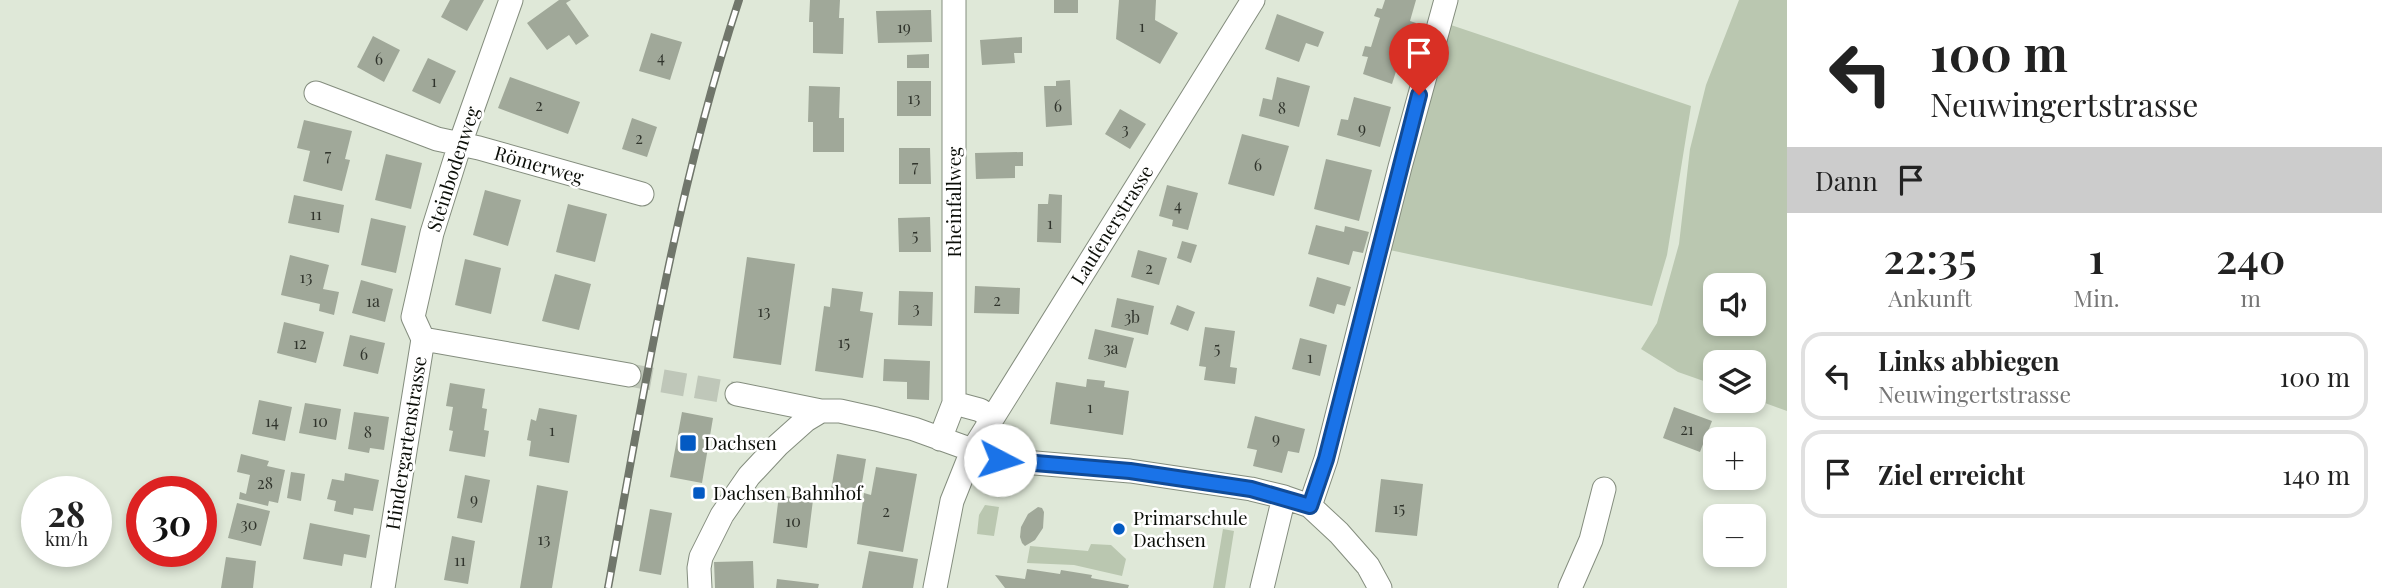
<!DOCTYPE html>
<html lang="de">
<head>
<meta charset="utf-8">
<style>
  :root { --surface:#fff; --page:#f6f6f6; --text:#222; --muted:#767676; --line:#e0e0e0 }
  body { margin:0; font-family:"Playfair Display",serif; background:var(--page); color:var(--text); height:100vh; display:flex; flex-direction:column; font-size:26px; white-space:nowrap }
  * { box-sizing:border-box; margin:0 }
  p { font-size:23px; color:var(--muted) }
  .icon { flex:none; width:38px; height:38px; fill:none; stroke:currentColor; stroke-width:2; stroke-linecap:round; stroke-linejoin:round }
  .map { position:relative; flex:1; overflow:hidden }
  .side { display:flex; flex-direction:column; background:var(--surface); width:595px }
  .side>* { flex:none }
  .hud { background:#fff; color:var(--text); overflow:hidden }
  .controls { position:absolute; left:1703px; top:273px; display:grid; gap:14px }
  .controls a { display:grid; place-items:center; width:63px; height:63px; border-radius:14px; background:var(--surface); box-shadow:0 4px 10px #0003; font-size:35px }
  .speed { position:absolute; left:21px; top:476px; display:flex; gap:14px; font-size:35px; font-weight:700; text-align:center }
  .speed>* { display:grid; place-content:center; width:91px; height:91px; border-radius:50%; background:var(--surface); box-shadow:0 4px 10px #0003; line-height:1 }
  .speed small { font-size:18px; font-weight:400 }
  .speed .limit { border:10px solid #d22; background:#fff; color:#111 }
  .pin { position:absolute; display:grid; place-items:center; width:60px; height:60px; color:#fff; margin:-72px -30px; border-radius:50% 50% 50% 0; rotate:-45deg; box-shadow:0 0 7px #0007 }
  .pin .icon { rotate:45deg }
  .me { position:absolute; width:77px; margin:-38px; rotate:95deg; stroke-linejoin:round; filter:drop-shadow(0 0 5px #0008) }
  .turn { display:flex; align-items:center; gap:24px; height:147px; padding:0 28px; font-size:32px }
  .turn .icon { width:91px; height:91px; stroke-width:2.5 }
  .turn b { display:block; font-size:49px; line-height:60px }
  .then { display:flex; align-items:center; height:66px; padding:0 28px; background:#0003; gap:14px; font-size:26px }
  .eta { display:flex; justify-content:space-evenly; align-items:center; height:119px; text-align:center }
  .eta b { font-size:42px; font-weight:600; line-height:49px }
  ul { padding:0; list-style:none }
  li { display:flex; align-items:center; gap:21px; height:88px; margin:0 14px 10px; padding:0 14px; border:4px solid var(--line); border-radius:21px }
  li div { flex:1 }
  li b { display:block; font-size:26px }
  li em { font-style:normal }
  main { display:flex; flex:1; min-height:0 }
  .map>svg:first-child { display:block }
  .green { fill:#bac7b0; fill-rule:evenodd }
  .building { fill:#a0a899 }
  .lines { fill:none; stroke-linecap:round; stroke-linejoin:round }
  .minor-tunnel { stroke:#bfc7b9; stroke-width:23; stroke-dasharray:23 11; stroke-linecap:butt }
  .minor-casing { stroke:#848d7e; stroke-width:25 }
  .minor { stroke:#fff; stroke-width:23 }
  .rail-casing { stroke:#70766b; stroke-width:8 }
  .rail { stroke:#fff; stroke-width:5; stroke-dasharray:16; stroke-linecap:butt }
  .route-casing { stroke:#114b97; stroke-width:18 }
  .route { stroke:#1a73e8; stroke-width:12 }
  .poi-dot { fill:#035ac3; stroke:#fff; stroke-width:2.5 }
  .labels { text-anchor:middle; stroke-width:5; stroke-linejoin:round; paint-order:stroke }
  .number-label { font-size:16px; fill:#30342c }
  .street-label { font-size:19px; fill:#0b0e08; stroke:#fff }
  .poi-label { font-size:19px; fill:#0b0e08; stroke:#fff; text-anchor:start }
</style>
</head>
<body>
<main>
<div class="map">
<svg width="1787" height="588" viewBox="0 0 1787 588">
  <rect width="100%" height="100%" fill="#dfe8d8"/>
  <path class="green" d="M1739,0H1787V411L1754,399V362H1715V385L1678,372L1641,349L1657,323L1679,244L1690,149L1706,85ZM1715,285H1754V324H1715Z
    M1445,23L1691,106L1667,255L1652,306L1385,249Z
    M985,505L999,507L994,536L977,534L979,515Z
    M1223,529L1234,531L1225,588H1213Z
    M1091,544L1111,545L1126,559L1122,576L1074,565L1027,563L1030,546L1088,551Z"/>
  <path class="building" d="M450,0H484L467,31L441,17Z
    M559,0H571L566,3L589,36L576,45L569,35L547,50L527,23Z
    M810,0H840L839,18H844L843,54L813,53V22H809Z
    M1054,0H1078V13H1054Z
    M1119,0H1156L1155,20L1178,33L1160,64L1116,39Z
    M1385,0H1416L1410,21L1416,23L1412,35L1407,34L1402,49L1410,51L1406,64L1399,62L1392,84L1363,74L1368,57L1362,56L1365,46L1371,47L1380,18L1374,16L1377,8L1382,9Z
    M931,10L932,42L878,43L876,11Z
    M1277,14L1324,32L1318,47L1306,43L1299,62L1265,49Z
    M651,33L682,42L670,80L639,71Z
    M373,36L400,50L384,82L357,67Z
    M1022,37V53H1014L1015,63L982,65L980,40Z
    M929,54V68H907V55Z
    M428,58L456,71L440,104L412,91Z
    M510,77L580,102L568,134L498,108Z
    M1277,77L1310,86L1299,127L1259,116L1263,98L1272,100Z
    M1070,80L1072,125L1046,127L1044,86H1056V81Z
    M897,81H931V116H897Z
    M809,86L840,87L839,118H844V152H813V122H808Z
    M1354,97L1391,107L1380,147L1337,135L1341,119L1348,120Z
    M1120,109L1146,124L1130,149L1105,134Z
    M632,118L657,127L647,157L622,149Z
    M304,120L352,131L345,159L350,160L342,191L303,181L310,151L297,148Z
    M1242,134L1289,146L1274,196L1228,184Z
    M899,148H930L931,184H899Z
    M1023,152V166H1015V178L976,179L975,153Z
    M386,154L422,163L411,209L375,200Z
    M1326,159L1372,170L1359,221L1314,209Z
    M1167,185L1198,193L1188,230L1172,226L1173,220L1159,216Z
    M485,190L521,200L508,246L473,235Z
    M1049,194L1062,195L1061,243L1037,242L1038,204H1048Z
    M294,195L344,205L339,233L288,223Z
    M568,204L607,214L595,262L556,252Z
    M930,217L931,252H899L898,218Z
    M371,218L406,226L396,273L361,265Z
    M1316,225L1344,232L1345,226L1369,232L1363,253L1353,251L1349,265L1308,254Z
    M1182,241L1197,245L1191,263L1177,258Z
    M1138,250L1167,258L1159,285L1131,277Z
    M290,255L329,265L323,289L339,292L334,315L319,311L320,304L281,295Z
    M747,257L795,264L781,365L733,358Z
    M465,259L501,268L491,314L455,305Z
    M555,274L591,284L579,330L542,321Z
    M1317,277L1351,287L1345,306L1337,304L1334,314L1309,306Z
    M361,280L393,289L385,322L352,313Z
    M975,286L1020,288L1019,314L974,313Z
    M832,288L863,292L860,311L873,313L863,378L815,371L824,306L830,307Z
    M899,291L933,292L932,326L898,325Z
    M1117,298L1154,306L1148,335L1111,327Z
    M1177,305L1195,312L1188,331L1170,324Z
    M284,322L324,332L316,363L277,353Z
    M1205,327L1235,331L1230,367L1237,368L1235,384L1204,380L1206,367L1199,366Z
    M1095,329L1134,338L1126,368L1088,359Z
    M350,335L385,343L378,374L343,366Z
    M1300,338L1327,345L1320,376L1292,369Z
    M884,359L930,361L929,400L907,399V382L883,381Z
    M1087,379L1105,381L1104,387L1129,391L1123,435L1050,424L1056,382L1086,387Z
    M450,383L485,389L482,408L487,409L484,430L489,431L485,457L449,451L453,431L449,430L453,407L446,406Z
    M259,400L292,407L285,441L252,434Z
    M305,403L341,409L336,440L299,433Z
    M1674,407L1712,421L1700,452L1663,438Z
    M539,408L577,415L569,463L529,456L531,441L527,440L531,419L536,421Z
    M354,412L389,417L384,450L370,448L369,453L348,449Z
    M682,412L713,418L702,483L670,477Z
    M1255,416L1305,429L1299,453L1288,451L1282,473L1253,466L1257,450L1247,448Z
    M241,454L269,461L267,466L285,470L278,503L269,501L268,506L239,499L240,492L246,494L250,475L237,472Z
    M837,454L866,459L860,495L831,490Z
    M876,467L917,474L903,552L857,544L864,493L871,495Z
    M291,472L305,474L301,501L287,498Z
    M345,473L379,480L373,511L354,508L353,515L334,511L336,501L327,499L332,479L344,481Z
    M465,475L490,480L482,523L457,518Z
    M1381,479L1423,484L1417,536L1375,532Z
    M537,485L568,491L552,588H520Z
    M779,495L813,500L807,548L773,543Z
    M237,503L270,511L261,546L228,538Z
    M1038,507L1042,508L1044,512L1043,528L1035,540L1025,546L1022,543L1020,537L1021,527L1028,514Z
    M650,509L672,513L661,575L639,571Z
    M310,523L370,535L366,558L344,554L342,566L303,559Z
    M452,536L475,541L468,584L444,580Z
    M869,551L918,559L913,588H862Z
    M226,557L256,561L253,588H221Z
    M753,561L754,588H715L714,562Z
    M1027,569L1060,574L1061,570L1092,575L1091,578L1129,585L1128,588H1005L995,575L1025,579Z
    M777,579L819,584L818,588H776Z"/>
  <g class="lines">
    <path class="minor-tunnel" d="M629,375L737,394"/>
    <g class="minor-casing">
      <path id="minor" d="M316,93L437,139L479,148L642,194
        M423,339L413,317L432,233L460,144L511,0
        M423,339L629,375
        M737,394L821,411
        M954,403V0
        M940,439L954,403L980,410L992,418
        M1310,506L1326,459L1400,167L1446,0
        M383,588L423,339
        M700,588L699,568L701,557L722,515L749,476L778,445L806,420L821,411H840L876,419L914,429L1000,460L1130,471L1251,489L1284,497L1310,506L1339,533L1368,566L1380,588
        M935,588L952,501L972,451L1253,0
        M1262,588L1284,497
        M1570,588L1591,540L1604,489"/>
    </g>
    <use href="#minor" class="minor"/>
    <g class="rail-casing">
      <path id="rail" d="M608,588C644,390 676,191 739,0"/>
    </g>
    <use href="#rail" class="rail"/>
  </g>
  <g class="lines">
    <g class="route-casing">
      <path id="route" d="M1000,460L1130,471L1251,489L1310,506L1326,459L1419,95"/>
    </g>
    <use href="#route" class="route"/>
  </g>
  <g class="poi-dot">
    <rect x="679" y="434" width="18" height="18" rx="3.5"/>
    <rect x="692" y="486" width="14" height="14" rx="3.5"/>
    <circle cx="1119" cy="529" r="7"/>
  </g>
  <g class="labels">
    <g class="number-label">
      <text x="1142" y="32">1</text>
      <text x="904" y="33">19</text>
      <text x="661" y="63">4</text>
      <text x="379" y="65">6</text>
      <text x="434" y="87">1</text>
      <text x="914" y="104">13</text>
      <text x="539" y="111">2</text>
      <text x="1058" y="112">6</text>
      <text x="1282" y="114">8</text>
      <text x="1362" y="134">9</text>
      <text x="1125" y="135">3</text>
      <text x="639" y="144">2</text>
      <text x="328" y="161">7</text>
      <text x="1258" y="171">6</text>
      <text x="915" y="172">7</text>
      <text x="1178" y="211">4</text>
      <text x="316" y="220">11</text>
      <text x="1050" y="229">1</text>
      <text x="915" y="241">5</text>
      <text x="1149" y="274">2</text>
      <text x="306" y="283">13</text>
      <text x="997" y="306">2</text>
      <text x="373" y="307">1a</text>
      <text x="916" y="314">3</text>
      <text x="764" y="317">13</text>
      <text x="1132" y="323">3b</text>
      <text x="844" y="348">15</text>
      <text x="300" y="349">12</text>
      <text x="1111" y="354">3a</text>
      <text x="1217" y="354">5</text>
      <text x="364" y="360">6</text>
      <text x="1310" y="363">1</text>
      <text x="1090" y="413">1</text>
      <text x="272" y="427">14</text>
      <text x="320" y="427">10</text>
      <text x="1687" y="435">21</text>
      <text x="552" y="436">1</text>
      <text x="368" y="438">8</text>
      <text x="1276" y="444">9</text>
      <text x="265" y="489">28</text>
      <text x="474" y="505">9</text>
      <text x="1399" y="514">15</text>
      <text x="886" y="517">2</text>
      <text x="793" y="527">10</text>
      <text x="249" y="530">30</text>
      <text x="544" y="545">13</text>
      <text x="460" y="566">11</text>
    </g>
    <g class="street-label">
      <text transform="translate(539 165) rotate(16)" y="7">Römerweg</text>
      <text transform="translate(453 169) rotate(-72)" y="7">Steinbodenweg</text>
      <text transform="translate(954 202) rotate(-90)" y="7">Rheinfallweg</text>
      <text transform="translate(1112 225) rotate(-58)" y="7">Laufenerstrasse</text>
      <text transform="translate(406 443) rotate(-81)" y="7">Hindergartenstrasse</text>
    </g>
    <g class="poi-label">
      <text x="704" y="450">Dachsen</text>
      <text x="713" y="500">Dachsen Bahnhof</text>
      <text x="1133" y="525">Primarschule<tspan x="1133" dy="22">Dachsen</tspan></text>
    </g>
  </g>
</svg>
<div class="controls">
<a><svg class="icon" aria-label="sound" viewBox="0 0 24 24"><path d="M4 9h4l5-4v14l-5-4H4zM17 9q2 3 0 6"/></svg></a>
<a><svg class="icon" aria-label="layers" viewBox="0 0 24 24"><path d="M12 4l9 5-9 5-9-5zM3 14l9 5 9-5"/></svg></a>
<a>+</a>
<a>−</a>
</div>
<div class="speed"><div>28<small>km/h</small></div><div class="limit">30</div></div>
<div class="pin" style="left:1419px;top:95px;background:#d93025"><svg class="icon" aria-label="arrive" viewBox="0 0 24 24"><path d="M6 21V4h12l-3 4 3 4H6"/></svg></div>
<svg class="me" style="left:1000px;top:460px" viewBox="-20 -20 40 40"><circle r="19" fill="#fff"/><path d="M0-13L10 11 0 6-10 11z" fill="#1a73e8"/></svg>
</div>
<section class="side">
<div class="hud">
<div class="turn"><svg class="icon" aria-label="left" viewBox="0 0 24 24"><path d="M17 20v-9H6M10 6l-5 5 5 5"/></svg><div><b>100 m</b>Neuwingertstrasse</div></div>
<div class="then">Dann<svg class="icon" aria-label="arrive" viewBox="0 0 24 24"><path d="M6 21V4h12l-3 4 3 4H6"/></svg></div>
</div>
<div class="eta">
<div><b>22:35</b><p>Ankunft</p></div>
<div><b>1</b><p>Min.</p></div>
<div><b>240</b><p>m</p></div>
</div>
<ul>
<li><svg class="icon" aria-label="left" viewBox="0 0 24 24"><path d="M17 20v-9H6M10 6l-5 5 5 5"/></svg><div><b>Links abbiegen</b><p>Neuwingertstrasse</p></div><em>100 m</em></li>
<li><svg class="icon" aria-label="arrive" viewBox="0 0 24 24"><path d="M6 21V4h12l-3 4 3 4H6"/></svg><div><b>Ziel erreicht</b></div><em>140 m</em></li>
</ul>
</section>
</main>
</body>
</html>
